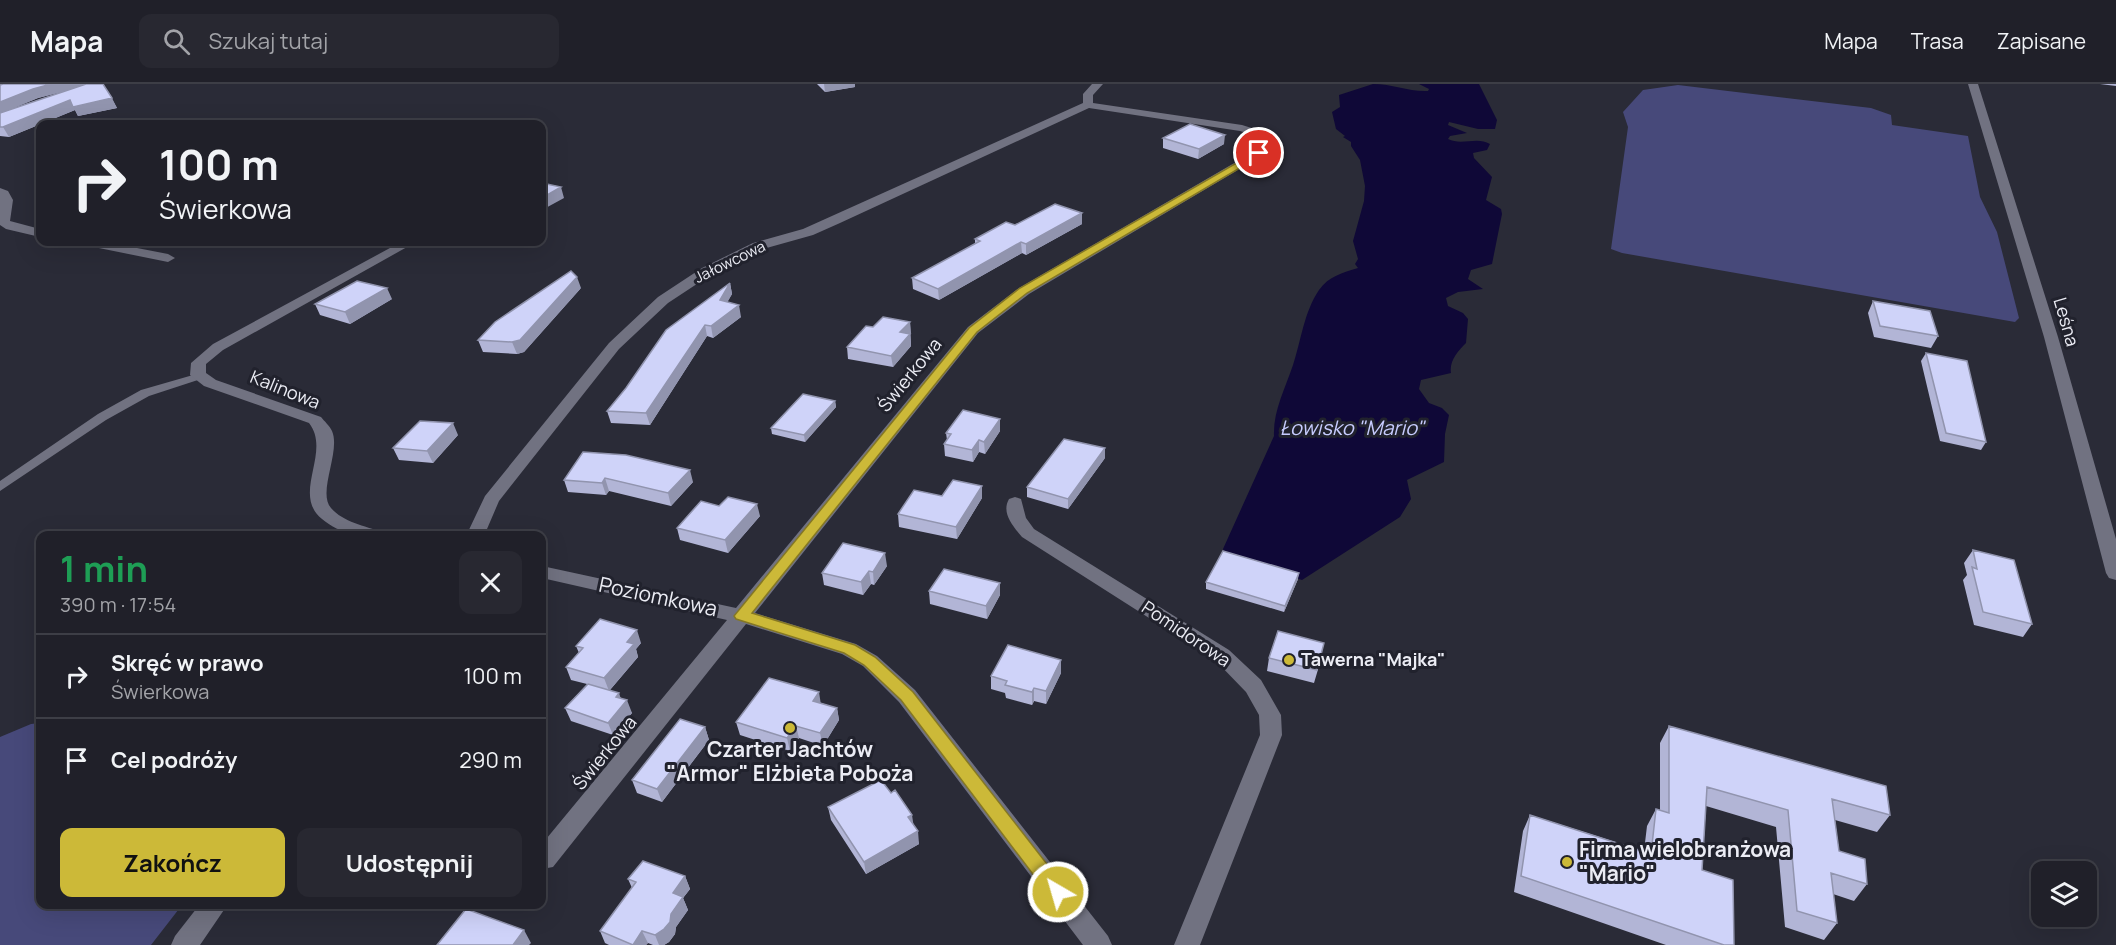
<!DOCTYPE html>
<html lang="pl">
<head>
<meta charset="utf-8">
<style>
  :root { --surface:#202029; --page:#282831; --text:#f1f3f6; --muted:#a2a3a8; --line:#3d3e46; --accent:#ccb938 }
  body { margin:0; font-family:Manrope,sans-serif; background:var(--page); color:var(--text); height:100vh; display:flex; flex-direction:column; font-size:22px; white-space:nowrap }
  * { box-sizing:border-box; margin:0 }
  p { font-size:20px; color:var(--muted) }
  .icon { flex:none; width:33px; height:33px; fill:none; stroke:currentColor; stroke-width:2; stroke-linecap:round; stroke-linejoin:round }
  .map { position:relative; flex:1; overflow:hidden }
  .sheet { position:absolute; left:36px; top:447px; width:510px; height:378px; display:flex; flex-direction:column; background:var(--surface); border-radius:12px; box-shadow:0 6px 24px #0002,0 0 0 2px var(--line) }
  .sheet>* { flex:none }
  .banner { position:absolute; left:36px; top:36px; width:510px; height:126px; border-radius:12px; box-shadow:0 6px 24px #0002,0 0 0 2px var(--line); background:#202029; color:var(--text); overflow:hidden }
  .buttons { position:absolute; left:2031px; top:777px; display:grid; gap:12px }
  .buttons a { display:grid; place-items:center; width:66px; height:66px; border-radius:12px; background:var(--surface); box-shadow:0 6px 24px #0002,0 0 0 2px var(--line); font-size:30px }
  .pin { position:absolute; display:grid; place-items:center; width:51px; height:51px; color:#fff; margin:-26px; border:3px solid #fff; border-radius:50%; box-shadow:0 2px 6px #0007 }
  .me { position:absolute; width:66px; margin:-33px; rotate:322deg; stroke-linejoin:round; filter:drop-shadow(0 0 4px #0008) }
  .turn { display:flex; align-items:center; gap:21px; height:126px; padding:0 24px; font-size:27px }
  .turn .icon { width:78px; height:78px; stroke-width:2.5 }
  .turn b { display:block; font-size:42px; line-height:51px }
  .round { display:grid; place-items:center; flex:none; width:63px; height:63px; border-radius:12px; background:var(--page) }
  .headline { display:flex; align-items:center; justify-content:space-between; height:102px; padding:0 24px }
  h1 { font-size:36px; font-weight:700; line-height:45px; color:#1e9e55 }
  .primary-button { display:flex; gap:12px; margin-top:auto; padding:12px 24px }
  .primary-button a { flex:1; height:69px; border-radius:12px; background:var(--accent); color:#111; font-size:24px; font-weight:700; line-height:69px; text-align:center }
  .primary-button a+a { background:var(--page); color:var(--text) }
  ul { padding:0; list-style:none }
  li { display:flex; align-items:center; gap:18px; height:84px; padding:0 24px; border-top:2px solid var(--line) }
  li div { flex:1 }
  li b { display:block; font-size:22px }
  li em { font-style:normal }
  header { display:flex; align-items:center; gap:36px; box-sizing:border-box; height:84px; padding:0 30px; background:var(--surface); border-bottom:2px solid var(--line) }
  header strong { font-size:28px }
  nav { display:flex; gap:33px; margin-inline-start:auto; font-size:21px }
  .search { width:420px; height:54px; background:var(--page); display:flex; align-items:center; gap:15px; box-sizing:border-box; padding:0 21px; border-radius:12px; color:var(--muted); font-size:22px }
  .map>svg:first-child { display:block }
  .green { fill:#47497a }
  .water { fill:#0f0837 }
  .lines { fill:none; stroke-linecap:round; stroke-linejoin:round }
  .lane { fill:#717281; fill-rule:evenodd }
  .street { fill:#717281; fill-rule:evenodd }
  .wall { fill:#b2b5d6; fill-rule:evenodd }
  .shaded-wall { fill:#9194ae }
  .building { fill:#cfd3f9; stroke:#9194ae; stroke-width:1.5 }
  .route { fill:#ccb938; stroke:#857824; stroke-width:1.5 }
  .poi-dot { fill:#ccb938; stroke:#21222d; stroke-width:2 }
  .labels { text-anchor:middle; stroke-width:6; stroke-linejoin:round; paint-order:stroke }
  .far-street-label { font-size:15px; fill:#ebecf4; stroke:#21222d }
  .street-label { font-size:18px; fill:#ebecf4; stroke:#21222d }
  .poi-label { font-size:18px; font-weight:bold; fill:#ebecf4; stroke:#21222d; text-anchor:start }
  .water-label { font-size:20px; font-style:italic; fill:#c7ccfe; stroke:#21222d }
  .near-street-label { font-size:21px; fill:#ebecf4; stroke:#21222d }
  .near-poi-label { font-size:21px; font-weight:bold; fill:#ebecf4; stroke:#21222d }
</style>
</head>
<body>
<header>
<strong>Mapa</strong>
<div class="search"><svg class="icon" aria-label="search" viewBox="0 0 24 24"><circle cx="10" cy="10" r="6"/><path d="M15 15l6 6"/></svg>Szukaj tutaj</div>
<nav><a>Mapa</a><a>Trasa</a><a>Zapisane</a></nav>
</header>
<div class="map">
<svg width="2116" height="861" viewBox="0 0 2116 861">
  <rect width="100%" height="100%" fill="#2a2b37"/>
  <path class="green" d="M1678,1L1871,24L1891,31L1892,41L1968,52L1980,113L1997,148L2019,234L2015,238L1622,169L1611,165L1628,43L1623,28L1643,6Z
    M40,639V820L182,821L151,861H0V653L31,640Z"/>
  <path class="water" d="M1373,0C1393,0 1409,8 1428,7L1429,5L1419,0H1479L1497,36L1495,45H1478L1449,38L1448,41L1467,49L1450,52L1448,55C1462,62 1477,52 1490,60L1487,66L1473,69L1474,74L1492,93L1486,116L1501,125L1502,130L1492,180L1471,186L1468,195L1483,205L1458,208L1446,214L1448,222L1463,229L1468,235L1466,259C1458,267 1449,277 1451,289L1421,296L1419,305L1429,319L1442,324L1449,331L1445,350L1444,378L1407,396L1411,415L1400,433L1302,496L1226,473L1223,465L1274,352C1273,327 1285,305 1293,281C1301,257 1304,228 1319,206C1329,192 1342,189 1358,184L1355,180L1358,175L1353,157L1364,117L1365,102L1360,76L1351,62V58L1343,53L1345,52L1336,45L1332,28L1340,23L1339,11Z"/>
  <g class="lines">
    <path class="lane" d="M200,289L204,290L206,292L204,294L149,312L106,336L0,407V397L98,330L141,306Z"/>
    <path class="street" d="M1092,0H1103L1093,11V19L1242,41L1261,47L1270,56V62L1263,71L1029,210L978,249L755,529L856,560L877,572L915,606L1108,852L1112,861H1083L899,618L863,582L842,570L746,540L553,783L542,785V760L727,536L542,494V482L736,524L968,243L1019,204L1255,67L1258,57L1253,51L1240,47L1089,24L840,139L813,151L763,165L712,190L668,219L619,265L499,417L484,452H466L485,412L609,259L658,213L702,184L753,159L803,145L1083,19V10Z
      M1968,0H1978L2058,253L2116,455V496L2109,494L2106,489L2044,253Z
      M0,104L8,107L13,116L10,137L40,145V153L6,145L0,141Z
      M83,158H106L168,170L175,174L168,178L89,162Z
      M401,158H416L223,266L206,280V289L216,296L321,333C324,337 330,342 332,347C341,368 317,408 331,424C343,438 365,442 382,448L384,452C361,452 341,451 322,435C291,410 332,368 309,339L204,302L190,291L191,279L213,260Z
      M1015,413L1021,415L1026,434L1034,445L1229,566L1261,596L1281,631L1282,651L1200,861H1174L1260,651L1259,631L1246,608L1215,576L1022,453C1013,442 1001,429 1009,415Z
      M200,820H228L200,861H171L175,852Z"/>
  </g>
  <path class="wall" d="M103,0L117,24L78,32L75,26L9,53L0,52V1ZM65,7L8,26L38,14Z
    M817,0H855V3L825,8Z
    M2100,0H2116V2Z
    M1163,54L1224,60L1198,75L1163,64Z
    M1082,129V140L1026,171L1022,169L939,216L913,205L912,194L975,160V155L1015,141Z
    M446,158H483L473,163Z
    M730,199L732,210L727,218L741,233L713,254L707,252L650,341L611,339L607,327Z
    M581,204L524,268L517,270L483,268L478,256Z
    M392,215L350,240L320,231L315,220Z
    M1873,217L1938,252L1931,264L1874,253L1868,229Z
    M910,238L911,262L893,283L848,275L847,263L873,243Z
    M1926,269L1986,358L1981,366L1940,357L1921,277Z
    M835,317L836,323L805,358L772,350L771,344Z
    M1000,335V347L985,370L979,368L973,378L945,372L944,360L947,356L946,349Z
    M458,351L433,379L399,376L393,364Z
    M583,368L693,398L671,422L609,407L606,411L568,408L564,396Z
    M1105,374L1068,425L1027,413V403Z
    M982,402V414L957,455L899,443L898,430L942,412Z
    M719,422L760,432L728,469L680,456L677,444Z
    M1973,466L2032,540L2023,553L1974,541L1963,496L1967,491L1964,479Z
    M887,482L874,501L871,500L863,511L824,501L822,489Z
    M1298,495L1284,528L1206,505V498Z
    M929,507L1000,511L987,535L930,520Z
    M641,559L636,565L638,573L610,606L621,614L632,629L613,651L571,637L565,624L587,600L571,596L566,583L579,569L576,562Z
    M1322,572L1314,599L1267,587L1269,574Z
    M1061,589L1046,620L1034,617L1032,621L1006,614L1005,609L991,605V592Z
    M821,619L837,624L839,636L823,662L799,654L790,667L740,651L736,638Z
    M1669,642L1890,731L1877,748L1835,736L1839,767L1867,800L1854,817L1833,810L1837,839L1824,856L1785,843L1776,743L1706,722L1702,786L1734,861H1666L1514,808L1523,747L1530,731L1644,767L1647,742L1656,725L1660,726V659Z
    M705,643L709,656L662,718L637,709L632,696Z
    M828,723L913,741L919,760L866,790L831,736Z
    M685,792L690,805L683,814L688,826L676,843L675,850L669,858L664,861H653L648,859L646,861H609L605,859L600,847L632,804L628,795Z"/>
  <path class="shaded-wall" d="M51,0H92L38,14L0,30V18L33,5Z
    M824,0H855V3L825,8Z
    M112,14L117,24L78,32L75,26L9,53L3,43L70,16Z
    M1225,51L1224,60L1198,75L1199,65Z
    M561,103L564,114L542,126V114Z
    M1082,129V140L1026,171V160Z
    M471,158H483L473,163Z
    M1021,158L1022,169L939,216L938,205Z
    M577,193L581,204L524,268L517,270L512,258Z
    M730,199L732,210L722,228L720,216Z
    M387,204L392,215L350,240L345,228Z
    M739,221L741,233L713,254L711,242Z
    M910,238L911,249L901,260L900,248Z
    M705,241L707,252L650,341L646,329Z
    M910,250L911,262L893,283L891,272Z
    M835,317L836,323L805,358L804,351Z
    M1000,335V347L985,370L984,358Z
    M453,339L458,351L433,379L427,367Z
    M979,356V368L973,378L972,366Z
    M1105,364V374L1068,425V415Z
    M690,386L693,398L671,422L668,409Z
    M605,394L609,407L606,411L602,399Z
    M982,402V414L957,455L956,443Z
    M757,420L760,432L728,469L725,456Z
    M885,469L887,482L874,501L873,488Z
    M869,487L871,500L863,511L861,498Z
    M1299,489L1298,495L1284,528L1285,522Z
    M1000,499V511L987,535L986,522Z
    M637,546L641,559L636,565L638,573L609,607L604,594L627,558Z
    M1061,576V589L1046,620V607Z
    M1034,604V617L1032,621V608Z
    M819,608L821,621L813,617Z
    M619,609L623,621L627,616L632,629L613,651L608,639L616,613Z
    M837,624L839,636L823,662L820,649Z
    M796,642L799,654L790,667L787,654Z
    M705,643L709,656L662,718L657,705Z
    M912,731L914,744L908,733Z
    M918,747L919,760L866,790L864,778Z
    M685,792L690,805L683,814L688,826L676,843L675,850L669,858L664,861H659L655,851L671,830L673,809Z
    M524,846L531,859L529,861H513Z
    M642,847L648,859L646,861H633Z"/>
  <path class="building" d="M3,0H51L33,5L0,18V1Z
    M86,0H103L112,14L73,23L70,16L3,43H0V29Z
    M1190,40L1225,51L1199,65L1163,54Z
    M542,99L561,103L542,114Z
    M1055,120L1082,129L1026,160L1021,158L938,205L912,194L980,157L975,155L1006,138L1015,141Z
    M571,187L577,193L520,256L512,258L478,256L495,238Z
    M357,197L387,204L345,228L315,220Z
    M730,199L720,216L739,221L711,242L705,241L646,329L607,327L626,304L666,246Z
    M1873,217L1930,227L1938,252L1880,242Z
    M883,233L910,238L900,248L910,250L891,272L847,263L866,242L873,243Z
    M1926,269L1967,277L1986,358L1946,349Z
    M803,310L835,317L804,351L771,344Z
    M963,326L1000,335L984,358L979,356L972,366L944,360L951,350L946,349Z
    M420,337L453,339L427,367L393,364Z
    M1064,355L1105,364L1068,415L1027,403Z
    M583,368L626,371L690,386L668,409L605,394L602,399L564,396Z
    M953,396L982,402L956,443L898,430L914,406L942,412Z
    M728,413L757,420L725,456L677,444L701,417L719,422Z
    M153,449L162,452H149Z
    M843,459L885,469L873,488L869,487L861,498L822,489Z
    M1973,466L2014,476L2032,540L1983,528L1972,483L1977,485Z
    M1223,467L1299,489L1285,522L1206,498Z
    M944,485L1000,499L986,522L929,507Z
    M600,535L637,546L627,558L634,560L604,594L566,583L583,564L576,562Z
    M1278,547L1324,559L1317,586L1269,574Z
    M1008,561L1061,576L1046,607L1034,604L1032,608L1005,601L1007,597L991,592Z
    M769,594L819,608L813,617L837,624L820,649L796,642L787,654L736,638Z
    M588,600L619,609L616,613L627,616L608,639L565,624Z
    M680,635L705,643L657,705L632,696Z
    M1669,642L1886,702L1890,731L1832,715L1839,767L1865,775L1867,800L1831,789L1837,839L1797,827L1788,726L1707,703L1702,786L1733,796L1734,861H1724L1521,792L1530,731L1651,770L1656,725L1669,729Z
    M881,696L891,709L895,706L912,731L908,733L918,747L864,778L828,723Z
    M643,777L685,792L673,809L683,813L671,830L670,838L664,845L655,851L642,847L633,861L600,847L636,798L628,795Z
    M466,825L524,846L513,861H437Z"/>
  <path class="route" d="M1259,66L1262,67V71L1027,209L977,248L752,529L855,561L875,573L913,608L1064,802L1067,808L1064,814L1058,816L1051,814L901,616L864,581L844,569L736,535L734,532L969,244L1020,204Z"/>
  <g class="poi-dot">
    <circle cx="1289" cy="576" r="6"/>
    <circle cx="790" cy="644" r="6"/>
    <circle cx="1567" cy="778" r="6"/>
  </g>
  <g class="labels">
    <g class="far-street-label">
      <text transform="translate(730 178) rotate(-26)" y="5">Jałowcowa</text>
    </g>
    <g class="street-label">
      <text transform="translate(2066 238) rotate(74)" y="6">Leśna</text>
      <text transform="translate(910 291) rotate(-51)" y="6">Świerkowa</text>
      <text transform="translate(285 306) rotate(22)" y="6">Kalinowa</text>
      <text transform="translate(1186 550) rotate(34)" y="6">Pomidorowa</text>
      <text transform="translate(605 669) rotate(-51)" y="6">Świerkowa</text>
    </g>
    <g class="poi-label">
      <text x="1301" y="582">Tawerna "Majka"</text>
    </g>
    <g class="water-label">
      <text x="1352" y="351">Łowisko "Mario"</text>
    </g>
    <g class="near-street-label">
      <text transform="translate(658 513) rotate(12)" y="7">Poziomkowa</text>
    </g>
    <g class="near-poi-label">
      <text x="790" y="673">Czarter Jachtów<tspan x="790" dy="24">"Armor" Elżbieta Poboża</tspan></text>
      <text x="1579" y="773" text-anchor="start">Firma wielobranżowa<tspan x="1579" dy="24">"Mario"</tspan></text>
    </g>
  </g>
</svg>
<div class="buttons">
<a><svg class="icon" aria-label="layers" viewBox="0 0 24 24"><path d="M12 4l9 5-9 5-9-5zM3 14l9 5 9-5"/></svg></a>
</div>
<div class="pin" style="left:1259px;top:69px;background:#d93025"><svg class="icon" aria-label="arrive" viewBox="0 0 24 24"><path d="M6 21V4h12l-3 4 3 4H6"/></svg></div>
<svg class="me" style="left:1058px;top:808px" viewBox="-20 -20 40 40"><circle r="17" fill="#ccb938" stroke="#fff" stroke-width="3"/><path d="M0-11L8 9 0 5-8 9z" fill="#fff"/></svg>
<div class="banner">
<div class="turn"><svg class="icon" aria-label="right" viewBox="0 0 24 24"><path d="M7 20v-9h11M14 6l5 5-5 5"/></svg><div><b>100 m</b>Świerkowa</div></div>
</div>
<section class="sheet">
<div class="headline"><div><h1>1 min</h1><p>390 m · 17:54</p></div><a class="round"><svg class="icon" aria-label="close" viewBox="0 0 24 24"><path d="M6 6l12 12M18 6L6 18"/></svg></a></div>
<ul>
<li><svg class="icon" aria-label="right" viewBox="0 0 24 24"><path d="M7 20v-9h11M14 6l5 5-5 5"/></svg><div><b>Skręć w prawo</b><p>Świerkowa</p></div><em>100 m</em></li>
<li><svg class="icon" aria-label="arrive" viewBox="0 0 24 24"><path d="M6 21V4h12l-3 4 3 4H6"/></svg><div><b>Cel podróży</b></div><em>290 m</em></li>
</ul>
<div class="primary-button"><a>Zakończ</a><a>Udostępnij</a></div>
</section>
</div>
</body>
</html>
